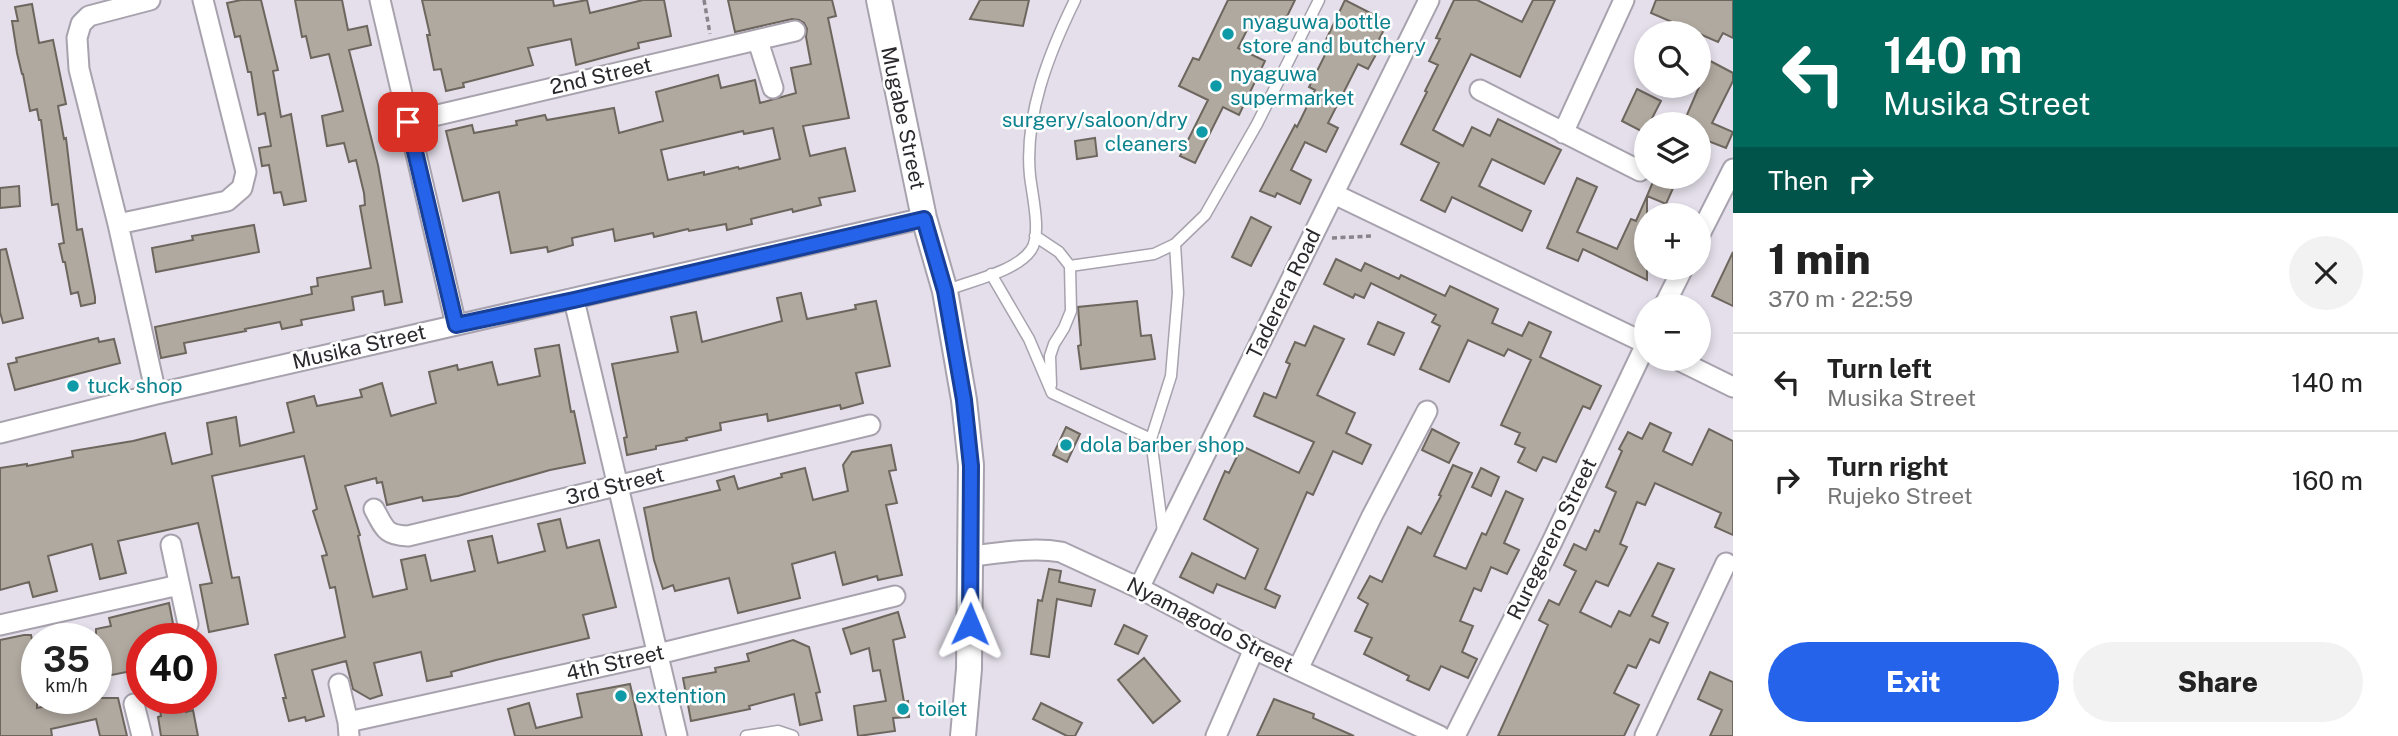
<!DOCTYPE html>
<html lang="en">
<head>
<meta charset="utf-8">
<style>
  :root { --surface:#fff; --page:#f2f2f2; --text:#222; --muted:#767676; --line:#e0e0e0; --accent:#2563eb }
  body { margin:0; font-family:"Public Sans",sans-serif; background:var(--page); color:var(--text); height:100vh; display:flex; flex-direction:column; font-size:26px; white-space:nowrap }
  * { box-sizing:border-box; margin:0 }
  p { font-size:23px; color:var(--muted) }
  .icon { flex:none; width:38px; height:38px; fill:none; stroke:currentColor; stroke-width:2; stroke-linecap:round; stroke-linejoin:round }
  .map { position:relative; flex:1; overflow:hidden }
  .drawer { display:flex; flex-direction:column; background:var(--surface); width:665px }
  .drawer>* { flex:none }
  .hud { background:#00695c; color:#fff; overflow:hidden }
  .buttons { position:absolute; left:1634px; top:21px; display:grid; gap:14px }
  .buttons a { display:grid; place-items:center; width:77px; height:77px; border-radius:50%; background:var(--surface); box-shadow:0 4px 10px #0003; font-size:35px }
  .speed { position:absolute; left:21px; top:623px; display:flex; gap:14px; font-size:35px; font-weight:700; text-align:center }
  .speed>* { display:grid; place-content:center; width:91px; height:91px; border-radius:50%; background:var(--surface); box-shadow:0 4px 10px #0003; line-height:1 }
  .speed small { font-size:18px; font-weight:400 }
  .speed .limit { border:10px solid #d22; background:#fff; color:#111 }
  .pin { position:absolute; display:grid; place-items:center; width:60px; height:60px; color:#fff; margin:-30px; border-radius:14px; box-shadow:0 4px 10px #0006 }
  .me { position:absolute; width:77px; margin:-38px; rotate:1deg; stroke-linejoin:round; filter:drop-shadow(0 0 5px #0008) }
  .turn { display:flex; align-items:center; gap:24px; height:147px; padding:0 35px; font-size:32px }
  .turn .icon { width:91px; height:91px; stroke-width:2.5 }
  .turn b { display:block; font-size:49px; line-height:60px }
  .then { display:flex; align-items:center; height:66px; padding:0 35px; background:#0003; gap:14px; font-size:26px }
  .round { display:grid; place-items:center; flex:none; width:74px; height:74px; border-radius:37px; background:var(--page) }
  .head { display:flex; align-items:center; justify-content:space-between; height:119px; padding:0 35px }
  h1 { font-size:42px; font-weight:800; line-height:52px }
  .primary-button { display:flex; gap:14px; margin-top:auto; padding:14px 35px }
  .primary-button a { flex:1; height:80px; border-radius:42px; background:var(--accent); color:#fff; font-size:28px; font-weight:800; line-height:80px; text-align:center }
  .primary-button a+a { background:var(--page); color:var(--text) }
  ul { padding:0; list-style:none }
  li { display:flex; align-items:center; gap:21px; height:98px; padding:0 35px; border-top:2px solid var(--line) }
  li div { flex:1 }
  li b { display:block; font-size:26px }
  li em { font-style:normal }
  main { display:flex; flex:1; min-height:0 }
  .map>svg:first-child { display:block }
  .building { fill:#b0a9a0; stroke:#6d665e; stroke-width:2; fill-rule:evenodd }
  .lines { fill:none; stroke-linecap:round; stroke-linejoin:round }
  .service-casing { stroke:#a7a2ad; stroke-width:13 }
  .minor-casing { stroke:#a7a2ad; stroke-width:23 }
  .tertiary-casing { stroke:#a7a2ad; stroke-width:28 }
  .path { stroke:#87848b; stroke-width:3.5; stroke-dasharray:5 3.5; stroke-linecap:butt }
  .service { stroke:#fff; stroke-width:10 }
  .minor { stroke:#fff; stroke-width:19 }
  .tertiary { stroke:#fff; stroke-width:24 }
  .route-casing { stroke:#184099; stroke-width:18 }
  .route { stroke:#2563eb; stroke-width:12 }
  .culture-dot { fill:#0f9aa8; stroke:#fff; stroke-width:2.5 }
  .labels { text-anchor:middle; stroke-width:5; stroke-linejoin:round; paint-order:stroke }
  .culture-label { font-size:21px; fill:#0d838f; stroke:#fff; text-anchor:start }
  .street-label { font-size:21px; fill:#2a282c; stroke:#fff }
</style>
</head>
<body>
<main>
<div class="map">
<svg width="1733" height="736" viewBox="0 0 1733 736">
  <rect width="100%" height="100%" fill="#e4dfea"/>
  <path class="building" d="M241,0H261L278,70L273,71L281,117L291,114L306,201L284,205L281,192L274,193L269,165L262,166L259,148L271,146L265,113L258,115L251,72H248L240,36L235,37L227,3Z
    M295,0H342L348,30L367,26L371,45L349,50L378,165L402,302L385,305L383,291L352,297L354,310L301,320L302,325L282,329L280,322L245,329L246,331L184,343L186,353L161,358L155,327L312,294L311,287L318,286L317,278L371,268L360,206L365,205L364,193L356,160L349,162L344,143L327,146L322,116L343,111L329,54L311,58L306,36L302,37Z
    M422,0H553L554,6L587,0L590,13L643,0H664L671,36L638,43L639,48L576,65L571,39L528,48L533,65L463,83L464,87L446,91L441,69L434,70L427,35H430Z
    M728,0H832L836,16L828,18L849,118L803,126L810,156L845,148L855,191L819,198L821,205L793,212L792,209L751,219L752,224L727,230L726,224L689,231L688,229L654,237L653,233L615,241L613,229L572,238L573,245L548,252L547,247L511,253L499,192L463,201L446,131L472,125L474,133L517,125L516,121L545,115L547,120L614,108L619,133L663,121L656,92L718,75L721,88L755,80L760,103L796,93L791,68L811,64L806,37L807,29L804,23L799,20L792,19L735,32ZM773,128L780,159L739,169L738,167L704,175V172L668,180L661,150L743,131L744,134Z
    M980,0H1029L1023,26L970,19Z
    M1228,0H1295L1279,33L1252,20L1238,48L1265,61L1239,115L1223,107L1195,163L1180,156L1208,100L1179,86L1193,58L1199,60Z
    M1345,0L1388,22L1374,49L1378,51L1368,69L1358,64L1328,123L1338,128L1326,152L1305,142L1291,170L1311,180L1300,204L1277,193L1275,197L1260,191L1295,125L1297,127L1315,90L1309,87L1328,49L1323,46Z
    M1454,0H1477L1522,22L1533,0H1555L1520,77L1471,54L1433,130L1463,146L1472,127L1490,136L1498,119L1561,150L1544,184L1492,159L1479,186L1531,211L1522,231L1452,197L1445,212L1421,200L1439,163L1401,144L1427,92L1425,91L1438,65L1429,61L1440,39L1436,38Z
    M1656,0H1733V38L1723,33L1718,42L1651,13Z
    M32,4L39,43L53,40L66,104L58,106L64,139L66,138L77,230L82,229L95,297V303L81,306L78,292L71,294L65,262H63L59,244L64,243L58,204L52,205L41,120H39L37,109L30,111L23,74H22L17,53L12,21H18L15,7Z
    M1699,55L1733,73V81L1712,123L1733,132L1726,148L1703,139L1699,147V124H1683L1699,87Z
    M1637,89L1661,101L1649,124H1647L1645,133L1622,121Z
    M1095,138L1097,156L1077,159L1075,141Z
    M1655,177H1678L1666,204L1647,196Z
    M1577,178L1597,187L1577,232L1617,249L1631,219L1636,221L1647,196V242L1639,258L1647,262V280L1583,249L1578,261L1547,248Z
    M19,186L20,206L0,208V188Z
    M1251,217L1271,227L1251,266L1232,257Z
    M254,225L259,252L156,272L152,248L193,240L192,236Z
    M6,249L23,318L3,323L0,312V250Z
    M1733,252V306L1712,296Z
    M1336,259L1361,271L1365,263L1399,279L1401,275L1445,296L1450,286L1498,309L1492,323L1522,336L1529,322L1551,332L1540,357L1601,386L1590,409L1583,406L1556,462L1543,457L1536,471L1518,462L1525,448L1515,444L1520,433L1501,425L1531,360L1508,349L1504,356L1468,340L1449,382L1420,369L1440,326L1432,322L1436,315L1371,283L1364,298L1355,294L1353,298L1324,284Z
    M801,293L807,319L856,309L855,305L876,301L890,366L856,373L863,403L841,409L840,405L768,421L767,414L720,423L721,430L686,438L687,440L656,446V449L627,455L624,438L627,437L612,364L678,352L671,317L696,312L702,342L782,321L777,298Z
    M1137,301L1141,336L1151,335L1155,359L1081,369L1078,346L1081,345L1078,307Z
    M1378,322L1404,333L1394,355L1368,344Z
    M1314,326L1344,339L1317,395L1355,413L1346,433L1371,445L1362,464L1333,451L1313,495L1307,492L1265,589L1280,596L1275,608L1217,584L1213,593L1180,577L1192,553L1245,579L1258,549L1204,519L1225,471L1229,473L1242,446L1299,473L1314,442L1254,416L1264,393L1276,398L1290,364L1286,362L1295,342L1305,346Z
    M98,338L99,342L114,339L120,363L15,390L8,364L17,362L16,358Z
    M559,345L571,412L574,411L585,463L550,470L458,496L423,501L422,497L387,505L382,482L377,483L376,478L345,486L360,535L358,536L373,597L407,589L401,560L425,555L431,581L475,571L468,541L492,536L498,563L545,551L538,524L560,519L567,548L599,540L616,607L583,615L589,638L496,660L451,672L452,676L427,681L421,652L374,663L382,695L370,699L353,689L346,661L312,670L324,716L306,721L305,717L289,721L283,698H286L275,655L345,637L335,587L330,588L322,556L327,555L313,511L317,509L304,456L212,476L232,578L239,577L248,624L209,632L200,585L212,583L198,523L118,541L126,573L100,579L92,544L48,556L57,591L33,597L29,582L0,590V468L27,464V466L73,457L72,451L133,441L165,433L172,464L212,454L207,423L236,417L240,446L294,432L287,403L314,396L317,406L362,397L360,390L382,383L391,416L436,403L429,372L457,365L458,370L492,362L498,385L540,376L535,349Z
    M1650,423L1671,433L1663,451L1692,465L1709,429L1733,441V535L1715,527L1721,513L1655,483L1645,505L1637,502L1620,544L1627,547L1608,586L1596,581L1580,612L1611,627L1619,611L1630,616L1658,563L1674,569L1652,616L1668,623L1659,643L1650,639L1636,668L1628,665L1614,693L1639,705L1624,736H1498L1548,625L1539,620L1549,600L1559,605L1576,571L1564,565L1574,544L1586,550L1595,530L1599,532L1616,492L1606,487L1622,451L1619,449L1628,432L1642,439Z
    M1066,427L1080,434L1067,462L1053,455Z
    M1432,429L1459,443L1449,463L1422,450Z
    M891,445L896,470L889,471L897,503L886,505L902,575L878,580L877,576L843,585L835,552L792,564L800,598L738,613L729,578L675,591L673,585L663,589L654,560L644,508L720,490L717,481L734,476L738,489L782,477L781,474L805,468L813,500L848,491L843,465L852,452Z
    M1453,465L1472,473L1434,556L1466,569L1482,533L1486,535L1506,491L1523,499L1504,543L1519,550L1507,574L1491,567L1481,591L1474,588L1460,621L1473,626L1462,652L1477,659L1468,678L1441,666L1429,690L1407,680L1409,676L1364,654L1372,638L1355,631L1368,604L1358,598L1370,576L1382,582L1408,527L1421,534L1441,496L1439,495Z
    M1481,468L1499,477L1491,496L1472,487Z
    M1049,569L1061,571L1059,582L1095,590L1091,606L1057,599L1049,657L1031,654L1038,600L1042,601Z
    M169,603L176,639H142V669L96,678V629L111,626L109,618Z
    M898,612L905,637L893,640L904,702L908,701L909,717L893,718L895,731L858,736L854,706L886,701L880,670L873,671L869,648L851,654L843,629Z
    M1124,625L1147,636L1138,654L1115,644Z
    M24,635H31L37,664V708L82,698H118L127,736H100L96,719L51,729L52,736H0V640Z
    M793,640L809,647L820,692L816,693L822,720L800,725L794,694L749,706L750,709L691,721L683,678L716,672L715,668L749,661L747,654Z
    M1144,658L1180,701L1153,723L1118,680Z
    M1710,672L1733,682V736H1710L1722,710L1698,699Z
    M630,684L642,736H515L508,709L529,703L536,728L582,717L577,694Z
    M158,698H183L186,712L193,710L198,736H161L158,717L161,716Z
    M1274,699L1314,714L1313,718L1354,736H1257Z
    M1041,703L1082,723L1075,736H1067L1033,719Z"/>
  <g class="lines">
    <g class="service-casing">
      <path id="service" d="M1035,236L1059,252L1070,266L1071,311L1064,328L1054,344L1050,356L1051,385
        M1070,266L1154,254L1175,244L1205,215L1257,124L1319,0
        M991,274L1029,339L1052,393L1151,439L1163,532
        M945,291C969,281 1016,272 1031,250C1042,235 1032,194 1030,176C1024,116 1049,53 1075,0
        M1151,439L1171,376L1178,293L1175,244
        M746,736L778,731L793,736"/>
    </g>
    <g class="minor-casing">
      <path id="minor" d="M380,0L456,325
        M758,41L773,88
        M1480,90L1640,171
        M408,122L795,31
        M1563,133L1624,0
        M1334,194L1647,344
        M118,224L79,69L77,38L81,24L89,16L150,0
        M1699,236L1733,169
        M574,300L677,736
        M1664,306L1683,268
        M1676,359L1733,387
        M156,394L118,224L227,201L242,188L246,172L203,0
        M0,433L156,394L924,218
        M374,509C385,529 385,535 408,536L870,425
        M171,545L188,624
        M971,556C1000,553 1032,547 1061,552L1139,588L1254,649L1440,736
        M1139,588L1429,0
        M0,625L179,585
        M1298,669L1372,516L1427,411
        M339,684L348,722
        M134,704L142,736
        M349,736L348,722L658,654L895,596
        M1216,736L1254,649
        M1455,736L1552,542L1647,342
        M1645,736L1726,563"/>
    </g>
    <g class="tertiary-casing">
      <path id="tertiary" d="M879,0L924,218L945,291L964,400L971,465L969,669L963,736"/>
    </g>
    <path class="path" d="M704,0L710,34
      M1332,238L1373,236"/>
    <use href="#service" class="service"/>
    <use href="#minor" class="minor"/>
    <use href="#tertiary" class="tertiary"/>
  </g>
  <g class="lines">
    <g class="route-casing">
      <path id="route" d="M408,122L456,325L574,300L924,219L945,291L964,400L971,466L970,624"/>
    </g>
    <use href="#route" class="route"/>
  </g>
  <g class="culture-dot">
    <circle cx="1228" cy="34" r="7"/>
    <circle cx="1216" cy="86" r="7"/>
    <circle cx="1202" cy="132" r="7"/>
    <circle cx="73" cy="386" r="7"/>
    <circle cx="1066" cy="445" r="7"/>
    <circle cx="621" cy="696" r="7"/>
    <circle cx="903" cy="709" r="7"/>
  </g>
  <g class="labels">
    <g class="culture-label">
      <text x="1242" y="29">nyaguwa bottle<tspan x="1242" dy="24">store and butchery</tspan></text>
      <text x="1230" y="81">nyaguwa<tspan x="1230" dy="24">supermarket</tspan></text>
      <text x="1188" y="127" text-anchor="end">surgery/saloon/dry<tspan x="1188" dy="24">cleaners</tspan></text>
      <text x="87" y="393">tuck shop</text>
      <text x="1080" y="452">dola barber shop</text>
      <text x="635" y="703">extention</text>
      <text x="917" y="716">toilet</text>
    </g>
    <g class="street-label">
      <text transform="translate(601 76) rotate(-13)" y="7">2nd Street</text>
      <text transform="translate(903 118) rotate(78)" y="7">Mugabe Street</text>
      <text transform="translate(1284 294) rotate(-64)" y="7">Taderera Road</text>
      <text transform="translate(359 347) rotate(-13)" y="7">Musika Street</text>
      <text transform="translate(615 486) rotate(-14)" y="7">3rd Street</text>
      <text transform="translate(1552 539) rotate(-64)" y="7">Ruregerero Street</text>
      <text transform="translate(1210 625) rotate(27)" y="7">Nyamagodo Street</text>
      <text transform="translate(615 663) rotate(-13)" y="7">4th Street</text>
    </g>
  </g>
</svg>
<div class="buttons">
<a><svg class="icon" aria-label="search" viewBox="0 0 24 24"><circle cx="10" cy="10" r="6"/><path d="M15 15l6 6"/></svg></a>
<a><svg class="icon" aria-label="layers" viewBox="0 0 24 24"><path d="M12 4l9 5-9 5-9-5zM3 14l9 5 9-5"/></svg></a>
<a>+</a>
<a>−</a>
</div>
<div class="speed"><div>35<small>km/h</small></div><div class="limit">40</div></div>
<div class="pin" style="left:408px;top:122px;background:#d93025"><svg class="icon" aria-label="arrive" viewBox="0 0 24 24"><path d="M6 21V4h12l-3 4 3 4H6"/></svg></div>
<svg class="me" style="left:970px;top:624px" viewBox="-20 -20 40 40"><path d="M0-17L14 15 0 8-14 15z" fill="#2563eb" stroke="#fff" stroke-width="4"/></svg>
</div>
<section class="drawer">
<div class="hud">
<div class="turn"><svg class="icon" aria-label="left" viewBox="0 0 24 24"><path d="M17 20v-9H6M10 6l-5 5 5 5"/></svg><div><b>140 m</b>Musika Street</div></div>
<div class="then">Then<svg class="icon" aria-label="right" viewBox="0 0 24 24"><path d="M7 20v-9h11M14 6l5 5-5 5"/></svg></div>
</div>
<div class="head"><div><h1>1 min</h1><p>370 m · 22:59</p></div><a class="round"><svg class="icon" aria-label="close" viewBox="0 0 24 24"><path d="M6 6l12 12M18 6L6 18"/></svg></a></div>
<ul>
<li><svg class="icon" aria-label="left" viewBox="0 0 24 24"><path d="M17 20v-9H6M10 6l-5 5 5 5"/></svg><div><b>Turn left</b><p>Musika Street</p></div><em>140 m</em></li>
<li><svg class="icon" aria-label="right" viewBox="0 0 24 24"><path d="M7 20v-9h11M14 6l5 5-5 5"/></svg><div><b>Turn right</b><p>Rujeko Street</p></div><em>160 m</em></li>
</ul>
<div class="primary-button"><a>Exit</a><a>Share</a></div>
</section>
</main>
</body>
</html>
